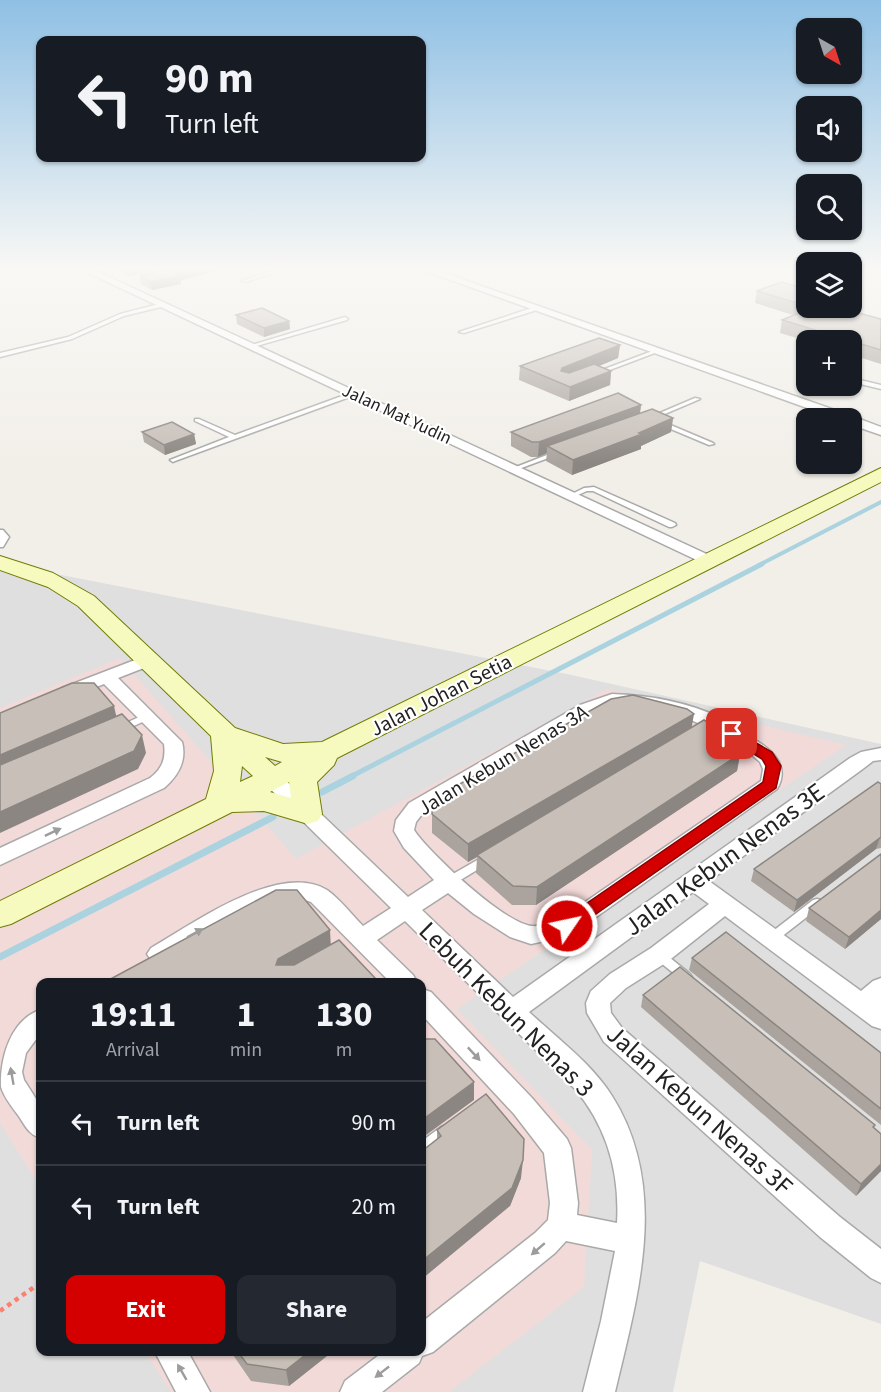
<!DOCTYPE html>
<html lang="en">
<head>
<meta charset="utf-8">
<style>
  :root { --surface:#171b24; --page:#242831; --text:#f1f3f6; --muted:#9ea1a6; --line:#363941; --accent:#d40000 }
  body { margin:0; font-family:"Source Sans 3",sans-serif; background:var(--page); color:var(--text); height:100vh; display:flex; flex-direction:column; font-size:22px; white-space:nowrap }
  * { box-sizing:border-box; margin:0 }
  p { font-size:20px; color:var(--muted) }
  .icon { flex:none; width:33px; height:33px; fill:none; stroke:currentColor; stroke-width:2; stroke-linecap:round; stroke-linejoin:round }
  .map { position:relative; flex:1; overflow:hidden }
  .panel { position:absolute; left:36px; top:978px; width:390px; height:378px; display:flex; flex-direction:column; background:var(--surface); border-radius:12px; box-shadow:0 2px 4px #0004 }
  .panel>* { flex:none }
  .banner { position:absolute; left:36px; top:36px; width:390px; height:126px; border-radius:12px; box-shadow:0 2px 4px #0004; background:#171b24; color:var(--text); overflow:hidden }
  .needle { width:39px; rotate:141deg }
  .tools { position:absolute; left:796px; top:18px; display:grid; gap:12px }
  .tools a { display:grid; place-items:center; width:66px; height:66px; border-radius:12px; background:var(--surface); box-shadow:0 2px 4px #0004; font-size:30px }
  .pin { position:absolute; display:grid; place-items:center; width:51px; height:51px; color:#fff; margin:-26px; border-radius:12px; box-shadow:0 3px 9px #0006 }
  .me { position:absolute; width:66px; margin:-33px; rotate:56deg; stroke-linejoin:round; filter:drop-shadow(0 0 4px #0008) }
  .turn { display:flex; align-items:center; gap:21px; height:126px; padding:0 30px; font-size:27px }
  .turn .icon { width:78px; height:78px; stroke-width:2.5 }
  .turn b { display:block; font-size:42px; line-height:51px }
  .eta { display:flex; justify-content:space-evenly; align-items:center; height:102px; text-align:center }
  .eta b { font-size:36px; font-weight:700; line-height:42px }
  .primary-button { display:flex; gap:12px; margin-top:auto; padding:12px 30px }
  .primary-button a { flex:1; height:69px; border-radius:12px; background:var(--accent); color:#fff; font-size:24px; font-weight:700; line-height:69px; text-align:center }
  .primary-button a+a { background:var(--page); color:var(--text) }
  ul { padding:0; list-style:none }
  li { display:flex; align-items:center; gap:18px; height:84px; padding:0 30px; border-top:2px solid var(--line) }
  li div { flex:1 }
  li b { display:block; font-size:22px }
  li em { font-style:normal }
  .map>svg:first-child { display:block }
  .residential { fill:#e0dfdf; fill-rule:evenodd }
  .commercial { fill:#f2dad9 }
  .lines { fill:none; stroke-linecap:round; stroke-linejoin:round }
  .stream-far2 { stroke:#aad3df; stroke-width:4 }
  .stream-far1 { stroke:#aad3df; stroke-width:5 }
  .stream { stroke:#aad3df; stroke-width:7 }
  .lane-casing { stroke:#a9a9a9; stroke-width:3 }
  .street-casing { stroke:#a9a9a9; stroke-width:3 }
  .secondary-casing { stroke:#707d05; stroke-width:2 }
  .path { stroke:#fa8072; stroke-width:4.5; stroke-dasharray:4.5 4.5; stroke-linecap:butt }
  .lane { fill:#fff; fill-rule:evenodd }
  .street { fill:#fff; fill-rule:evenodd }
  .secondary { fill:#f7fabf; fill-rule:evenodd }
  .wall { fill:#aba49e }
  .shaded-wall { fill:#8b8681 }
  .building { fill:#c7bfb8; stroke:#8b8681; stroke-width:1.5 }
  .oneway { fill:#9c9c9c }
  .route { fill:#d40000; stroke:#8a0000; stroke-width:1.5 }
  .labels { text-anchor:middle; stroke-width:4.5; stroke-linejoin:round; paint-order:stroke }
  .far-street-label { font-size:18px; fill:#222; stroke:#fff }
  .street-label { font-size:21px; fill:#222; stroke:#fff }
  .near-street-label { font-size:26px; fill:#222; stroke:#fff }
</style>
</head>
<body>
<div class="map">
<svg width="881" height="1392" viewBox="0 0 881 1392">
  <rect width="100%" height="100%" fill="#f2efe9"/>
  <path class="residential" d="M0,563L567,674L881,744V1324L700,1261L673,1392H0ZM40,982H422V1352H40Z"/>
  <path class="commercial" d="M120,658L296,859L607,689L846,745L457,1009L592,1150L584,1287L449,1392H171L145,1352H422V982H40V1186L0,1123V708Z"/>
  <g class="lines">
    <path class="stream-far2" d="M759,565L881,502"/>
    <path class="stream-far1" d="M350,777L762,564"/>
    <path class="stream" d="M322,792L353,776
      M0,957L273,817"/>
    <g class="lane-casing">
      <path id="lane" d="M278,269H284L246,282L242,281Z
        M163,303L165,304V306L124,316L72,339L0,357V353L68,337L120,314Z
        M538,306L540,307V309L464,333L459,332Z
        M345,317L348,319L347,320L253,347L248,346Z
        M655,350L660,351L599,374L594,373Z
        M852,378L881,385V389L852,382Z
        M353,392L356,394L355,395L175,461L173,462L170,460L229,437L195,421V419H199L235,435Z
        M695,398L700,399L653,419L648,418Z
        M661,421L713,443L714,444L709,445L659,424L658,423Z
        M557,451L560,453L559,454L516,470L514,471L511,469Z
        M594,487L675,523L676,525L672,527H669L593,491H587L571,498L568,496L584,488Z
        M0,530H3L9,537L3,547H0Z
        M148,713L151,714L153,716L151,718L123,731L120,732L115,729L117,727Z
        M486,855L490,856L491,859L490,862L454,884L450,885L446,884L445,881L446,878Z
        M817,899L821,900L823,903L821,906L776,941L772,942L768,941L766,938L768,935L813,900Z
        M660,951L664,953L690,974L692,977L690,980L686,982L682,980L656,959L654,956L656,953Z
        M446,1125L451,1127L453,1131L451,1135L427,1153L422,1155V1141L441,1127Z"/>
    </g>
    <g class="street-casing">
      <path id="street" d="M80,269H92L713,557L716,560L708,565L703,563Z
        M420,269H433L849,415L881,427V435L852,425V418H835Z
        M148,655L154,656L157,660L154,664L118,678L182,742C187,761 178,776 164,788L0,865V848L150,778C162,769 166,759 164,744L104,684L74,696H62L59,692L62,688Z
        M612,694C648,695 688,702 721,718C732,724 742,731 752,738C771,749 791,765 777,789L575,932L549,940L531,944L510,937L474,914L448,893L422,910L513,997L850,758L861,752L881,748V760L873,761L864,768L709,881L861,991L873,981L881,978V1029L872,1026L725,916L667,962L626,988L610,1003L611,1013L622,1028L840,1217L881,1249V1283L871,1278L820,1237L604,1042L587,1013L586,1003L591,991L610,974L651,948L709,904L693,892L529,1012C557,1038 592,1064 612,1096C670,1188 638,1295 615,1392H583L601,1321L615,1251L566,1241L555,1253L433,1352L422,1356L419,1363L382,1392H340L345,1381L383,1352H422V1322L535,1233L548,1220L550,1203L544,1153L514,1114L422,1015V989L431,992L532,1098L567,1139L571,1148L578,1203L577,1215L617,1223C620,1173 607,1127 575,1089L405,921L377,940L413,975L417,982H390L311,902L299,898L266,903L167,960L159,963L151,960L147,954L151,948C193,924 279,861 327,890C340,899 352,915 363,926L391,908L265,784L262,779L265,774L272,772L279,774L408,897L434,880L404,848L394,831L396,820L409,803L580,705ZM614,706C667,707 720,725 760,762L763,769L761,781L559,920C551,922 541,927 532,926C505,924 430,854 414,830L416,822L423,813L592,713Z
        M40,1010V1034L26,1053L22,1072L24,1080L40,1105V1138C28,1134 25,1125 18,1115C12,1107 4,1097 1,1087C0,1057 11,1020 40,1010Z
        M155,1352H188L210,1392H176Z"/>
    </g>
    <g class="secondary-casing">
      <path id="secondary" d="M881,468V482L337,758L334,765L317,782L322,814L318,821L308,824L264,811L232,812L11,924L0,927V901L206,799L214,771L211,736L78,606L48,587L0,570V556L53,573L94,596L235,728L283,744L322,742ZM265,757L282,762L275,766ZM242,766L253,776L240,782ZM289,782L291,798L270,792Z"/>
    </g>
    <path class="path" d="M0,1311L40,1283"/>
    <use href="#lane" class="lane"/>
    <use href="#street" class="street"/>
    <use href="#secondary" class="secondary"/>
  </g>
  <path class="wall" d="M97,269H162L129,276L117,269L104,272Z
    M169,269H218V271L181,280V284L152,290L141,284L140,276Z
    M807,289V308H840L881,319V364L852,355V340L807,341L780,333L782,320L793,315L755,303L757,291Z
    M236,315L289,321L290,329L264,337L237,324Z
    M620,345L618,358L599,366L611,371L610,385L569,401L519,380L520,366Z
    M641,405L640,413L673,418L671,432L641,446V449L572,475L546,461L547,453L538,457H531L511,446V432Z
    M142,432L194,434L196,444L165,455L144,442Z
    M691,727L740,754L737,771L536,905H512L476,873L477,857L468,862L432,833V814Z
    M881,784V848L876,849L794,912L751,881L754,869Z
    M881,854V919L845,949L806,921L809,908Z
    M692,958L881,1053V1125L689,970Z
    M643,995L875,1125L874,1128L881,1171L856,1196L641,1007Z
    M437,1130L521,1178L510,1206L437,1140Z
    M231,1352H332L289,1386L251,1381Z"/>
  <path class="shaded-wall" d="M104,269H117L104,272Z
    M127,269H162L129,276Z
    M193,269H218V271L181,280V284L152,290L150,282L175,273Z
    M289,321L290,329L264,337V328Z
    M620,345L618,358L561,382V371L562,368Z
    M611,371L610,385L569,401L570,387Z
    M641,405L639,419L547,446V453L538,457L539,442Z
    M673,418L671,432L641,446V449L572,475L573,460Z
    M194,434L196,444L165,455L164,445Z
    M114,706L118,724L0,776V755Z
    M694,714L691,731L477,855V857L468,862V844Z
    M142,735L146,753L138,769L0,833V812Z
    M740,754L737,771L536,905L537,887Z
    M880,837L876,849L794,912L797,900Z
    M881,910V919L845,949L849,937Z
    M330,930L331,949L281,977L276,965L278,959Z
    M474,1082V1100L422,1138V1120Z
    M523,1160L521,1178L510,1206L422,1279V1261Z
    M881,1164V1171L856,1196L861,1184Z
    M309,1352H332L289,1386L286,1370Z"/>
  <path class="building" d="M169,269H193L175,273L180,276L150,282L140,276Z
    M781,282L807,289V306L757,291Z
    M262,308L289,321L264,328L236,315Z
    M811,308H840L881,319V350L782,320Z
    M599,338L620,345L562,368L561,371L569,373L594,364L611,371L570,387L520,366Z
    M618,393L641,405L539,442H532L511,432Z
    M652,409L673,418L639,433L642,434L573,460L547,446Z
    M172,422L194,434L164,445L142,432Z
    M72,683H94L114,706L0,755V713Z
    M633,695L687,709L694,714L468,844L432,814L433,799L611,699Z
    M122,714L142,735L134,751L0,812V765Z
    M704,720L739,743L740,754L537,887L513,886L477,855Z
    M878,782L881,784V837L797,900L754,869Z
    M881,854V910L849,937L809,908Z
    M276,890H297L330,930L278,959L276,965H294L339,940L375,978L374,982H105Z
    M726,932L881,1053V1109L692,958Z
    M680,967L875,1125L873,1127L881,1134V1164L861,1184L643,995Z
    M422,1039H435L474,1082L422,1120Z
    M486,1094L524,1139L523,1160L512,1188L422,1261V1151L441,1136L437,1130Z
    M238,1352H309L286,1370L247,1364Z"/>
  <defs><path id="oneway-solid" d="M-6-.8H1V-3.2L6.5 0L1 3.2V.8H-6Z" transform="scale(1.5)"/></defs>
  <g class="oneway">
    <use href="#oneway-solid" transform="translate(53 832) rotate(-25)"/>
    <use href="#oneway-solid" transform="translate(195 933) rotate(-29)"/>
    <use href="#oneway-solid" transform="translate(474 1054) rotate(47)"/>
    <use href="#oneway-solid" transform="translate(12 1076) rotate(-100)"/>
    <use href="#oneway-solid" transform="translate(538 1249) rotate(139)"/>
    <use href="#oneway-solid" transform="translate(182 1372) rotate(-120)"/>
    <use href="#oneway-solid" transform="translate(382 1372) rotate(142)"/>
  </g>
  <linearGradient id="sky" x2="0" y2="1"><stop stop-color="#8fc0e4"/><stop offset="0.58" stop-color="#f9f8f5"/><stop offset="1" stop-color="#f9f8f5" stop-opacity="0"/></linearGradient>
  <rect width="881" height="464" fill="url(#sky)"/>
  <path class="route" d="M732,729L772,752L781,766L776,788L573,930L567,932L561,930L558,926L561,921L763,782L766,766L762,759L727,737L725,734Z"/>
  <g class="labels">
    <g class="far-street-label">
      <text transform="translate(397 414) rotate(25)" y="6">Jalan Mat Yudin</text>
    </g>
    <g class="street-label">
      <text transform="translate(441 695) rotate(-27)" y="7">Jalan Johan Setia</text>
      <text transform="translate(503 760) rotate(-31)" y="7">Jalan Kebun Nenas 3A</text>
    </g>
    <g class="near-street-label">
      <text transform="translate(724 859) rotate(-36)" y="9">Jalan Kebun Nenas 3E</text>
      <text transform="translate(507 1009) rotate(45)" y="9">Lebuh Kebun Nenas 3</text>
      <text transform="translate(700 1110) rotate(42)" y="9">Jalan Kebun Nenas 3F</text>
    </g>
  </g>
</svg>
<div class="tools">
<a><svg class="needle" viewBox="-14 -14 28 28"><path d="M0-13l5 13h-10z" fill="#e53935"/><path d="M0 13l5-13h-10z" fill="#9ea1a6"/></svg></a>
<a><svg class="icon" aria-label="sound" viewBox="0 0 24 24"><path d="M4 9h4l5-4v14l-5-4H4zM17 9q2 3 0 6"/></svg></a>
<a><svg class="icon" aria-label="search" viewBox="0 0 24 24"><circle cx="10" cy="10" r="6"/><path d="M15 15l6 6"/></svg></a>
<a><svg class="icon" aria-label="layers" viewBox="0 0 24 24"><path d="M12 4l9 5-9 5-9-5zM3 14l9 5 9-5"/></svg></a>
<a>+</a>
<a>−</a>
</div>
<div class="pin" style="left:732px;top:734px;background:#d93025"><svg class="icon" aria-label="arrive" viewBox="0 0 24 24"><path d="M6 21V4h12l-3 4 3 4H6"/></svg></div>
<svg class="me" style="left:567px;top:926px" viewBox="-20 -20 40 40"><circle r="17" fill="#d40000" stroke="#fff" stroke-width="3"/><path d="M0-11L8 9 0 5-8 9z" fill="#fff"/></svg>
<div class="banner">
<div class="turn"><svg class="icon" aria-label="left" viewBox="0 0 24 24"><path d="M17 20v-9H6M10 6l-5 5 5 5"/></svg><div><b>90 m</b>Turn left</div></div>
</div>
<section class="panel">
<div class="eta">
<div><b>19:11</b><p>Arrival</p></div>
<div><b>1</b><p>min</p></div>
<div><b>130</b><p>m</p></div>
</div>
<ul>
<li><svg class="icon" aria-label="left" viewBox="0 0 24 24"><path d="M17 20v-9H6M10 6l-5 5 5 5"/></svg><div><b>Turn left</b></div><em>90 m</em></li>
<li><svg class="icon" aria-label="left" viewBox="0 0 24 24"><path d="M17 20v-9H6M10 6l-5 5 5 5"/></svg><div><b>Turn left</b></div><em>20 m</em></li>
</ul>
<div class="primary-button"><a>Exit</a><a>Share</a></div>
</section>
</div>
</body>
</html>
